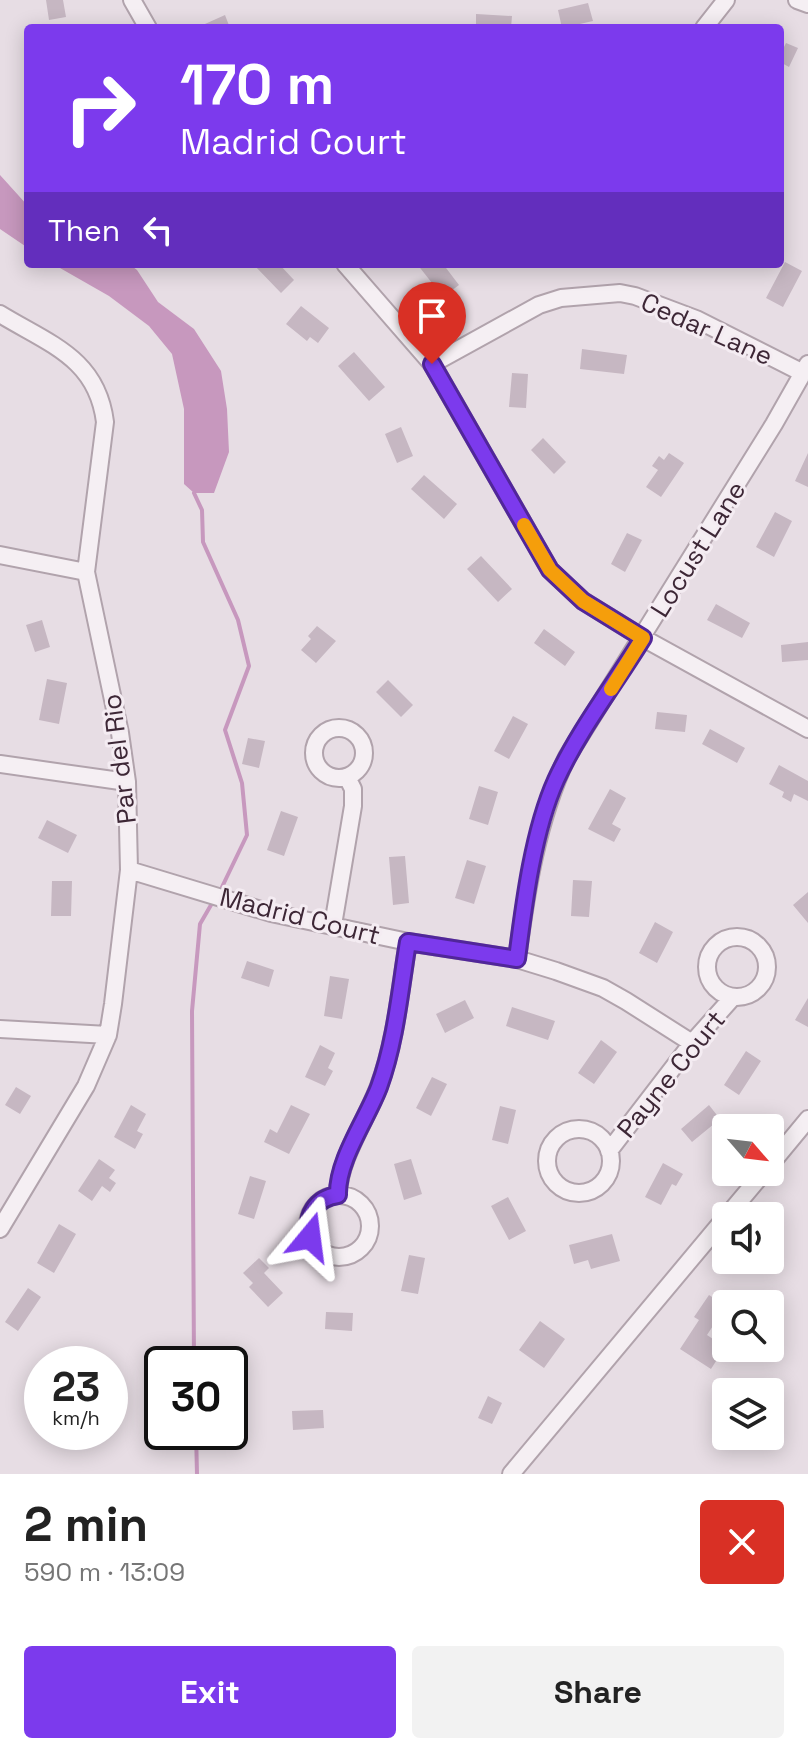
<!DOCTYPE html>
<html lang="en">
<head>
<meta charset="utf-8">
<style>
  :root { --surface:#fff; --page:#f2f2f2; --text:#222; --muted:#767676; --accent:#7c3aed }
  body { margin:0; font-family:"Space Grotesk",sans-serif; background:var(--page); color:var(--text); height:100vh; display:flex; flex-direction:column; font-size:30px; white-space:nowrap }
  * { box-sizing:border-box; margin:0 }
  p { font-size:26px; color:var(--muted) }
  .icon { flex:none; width:44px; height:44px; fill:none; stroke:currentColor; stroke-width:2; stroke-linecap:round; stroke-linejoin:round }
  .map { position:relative; height:1474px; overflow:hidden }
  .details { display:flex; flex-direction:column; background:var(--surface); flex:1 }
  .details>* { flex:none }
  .banner { position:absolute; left:24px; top:24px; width:760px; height:244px; border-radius:8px; box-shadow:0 4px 20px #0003; background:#7c3aed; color:#fff; overflow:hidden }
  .needle { width:52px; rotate:118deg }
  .buttons { position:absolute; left:712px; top:1114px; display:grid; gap:16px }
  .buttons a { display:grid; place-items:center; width:72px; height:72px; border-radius:8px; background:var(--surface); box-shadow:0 4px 20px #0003; font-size:40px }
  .speed { position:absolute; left:24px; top:1346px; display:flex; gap:16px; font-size:40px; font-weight:700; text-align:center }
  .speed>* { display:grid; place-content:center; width:104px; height:104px; border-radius:50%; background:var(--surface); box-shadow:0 4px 20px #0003; line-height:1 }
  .speed small { font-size:20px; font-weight:400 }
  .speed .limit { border:4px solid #111; border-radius:12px; background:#fff; color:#111 }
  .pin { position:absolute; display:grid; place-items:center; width:68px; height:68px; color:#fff; margin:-82px -34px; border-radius:50% 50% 50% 0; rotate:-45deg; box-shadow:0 0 8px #0007 }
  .pin .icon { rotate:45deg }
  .me { position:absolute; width:88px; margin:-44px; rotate:16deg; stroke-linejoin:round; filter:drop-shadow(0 0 6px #0008) }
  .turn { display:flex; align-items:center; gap:28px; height:168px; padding:0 24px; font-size:36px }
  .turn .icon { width:104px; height:104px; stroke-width:2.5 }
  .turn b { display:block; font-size:56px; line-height:68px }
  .then { display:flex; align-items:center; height:76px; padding:0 24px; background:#0003; gap:16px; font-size:30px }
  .round { display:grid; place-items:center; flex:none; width:84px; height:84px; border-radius:8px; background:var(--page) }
  .head { display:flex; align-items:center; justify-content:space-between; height:136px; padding:0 24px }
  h1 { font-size:48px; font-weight:800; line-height:60px }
  .button { display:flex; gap:16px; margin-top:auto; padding:16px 24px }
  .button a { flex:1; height:92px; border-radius:8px; background:var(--accent); color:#fff; font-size:32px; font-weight:800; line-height:92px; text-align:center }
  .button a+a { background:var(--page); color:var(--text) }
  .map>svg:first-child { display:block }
  .water { fill:#c798be }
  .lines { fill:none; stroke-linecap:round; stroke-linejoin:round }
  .stream { stroke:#c798be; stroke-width:4 }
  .building { fill:#c6b7c2 }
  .minor-casing { stroke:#b1a3ac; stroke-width:20 }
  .minor { stroke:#f5eff3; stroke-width:16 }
  .route-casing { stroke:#51269a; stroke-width:20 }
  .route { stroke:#7c3aed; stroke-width:14 }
  .slow { stroke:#f59e0b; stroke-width:14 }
  .labels { text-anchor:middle; stroke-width:6; stroke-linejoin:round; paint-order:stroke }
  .street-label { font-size:26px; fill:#3d2736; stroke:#f4ecf2 }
</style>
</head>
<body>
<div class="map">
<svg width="808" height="1474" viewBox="0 0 808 1474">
  <rect width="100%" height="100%" fill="#e7dde4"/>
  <path class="water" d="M0,175L28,206V248L0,229Z
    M53,264H129L137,270L158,302L194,329L221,371L227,409L229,452L214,493H194L184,484V409L172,354L149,326L109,296Z"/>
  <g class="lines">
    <path class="stream" d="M194,493L202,510L203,542L238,620L249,666L225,730L242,783L247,835L222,887
      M194,1364L192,1011L200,924L211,905
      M196,1432L197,1474"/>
  </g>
  <path class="building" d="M46,0H63L66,17L49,20Z
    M588,3L593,21L562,28L558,10Z
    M476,14L512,16L511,28H476Z
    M225,15L230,28H196Z
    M786,43L798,48L789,67L780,62V55Z
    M785,262L802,271L783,307L766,298Z
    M253,264H279L294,280L281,293Z
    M417,264H443L459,285L443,297Z
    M301,306L329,328L318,343L310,337L307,341L286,324Z
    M582,349L627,355L624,374L580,369Z
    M354,352L385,387L369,401L338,366Z
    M512,373L528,374L526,408L509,407Z
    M401,427L413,456L397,463L385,434Z
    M543,438L566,462L554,474L531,450Z
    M669,453L684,463L661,497L646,487L658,470L652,466L659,456L664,460Z
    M808,453V487L795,481Z
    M424,475L457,504L444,519L411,489Z
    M775,512L792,521L774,557L756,547Z
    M627,533L642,540L625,572L611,564Z
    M481,556L512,589L498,602L467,569Z
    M716,604L750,623L742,638L707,620Z
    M42,620L50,647L35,652L26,625Z
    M317,626L336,641L316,663L301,650L311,639L308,636Z
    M544,629L575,652L565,666L534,643Z
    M808,642V660L782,662L781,645Z
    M47,679L67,683L59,724L39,720Z
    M388,680L413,705L401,717L376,692Z
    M657,712L687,715L685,732L655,729Z
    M513,716L528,724L509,759L494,751Z
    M710,729L745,748L737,763L702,744Z
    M248,738L265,741L259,768L242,764Z
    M779,765L808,781V801L794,794L791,802L782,797L784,792L769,784Z
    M479,786L498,792L488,825L469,819Z
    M610,789L626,798L612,824L621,829L614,842L588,829Z
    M281,811L298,817L284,856L267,850Z
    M47,820L77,835L68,853L38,838Z
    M405,856L409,903L393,905L389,857Z
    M467,860L486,866L474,904L455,898Z
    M573,880L592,881L589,917L571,916Z
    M52,881H72L71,916H51Z
    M808,892V923L793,905Z
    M655,922L673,932L657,963L639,953Z
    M247,961L274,970L269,987L241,978Z
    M330,976L349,979L342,1019L324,1016Z
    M808,998V1027L795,1020Z
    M465,1000L474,1018L445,1033L436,1014Z
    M512,1007L555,1021L548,1040L506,1026Z
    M601,1040L617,1052L594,1084L578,1073Z
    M320,1045L335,1053L328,1068L333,1071L325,1086L305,1077Z
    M746,1051L761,1061L739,1095L724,1085Z
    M432,1077L447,1084L431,1116L416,1108Z
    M16,1087L31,1096L20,1114L5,1105Z
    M131,1105L146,1114L137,1131L143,1134L135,1149L114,1137Z
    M291,1105L310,1114L289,1154L264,1142L270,1129L277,1133Z
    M709,1105L720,1119L692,1142L681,1129Z
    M500,1106L516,1110L508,1144L492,1140Z
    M99,1159L115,1170L109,1178L116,1183L110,1192L102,1186L92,1201L78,1191Z
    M411,1159L422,1194L404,1200L394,1164Z
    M663,1163L683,1174L676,1186L672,1184L661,1205L645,1197Z
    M250,1176L266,1181L254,1219L238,1214Z
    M508,1197L526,1231L509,1240L491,1206Z
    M59,1224L76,1234L54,1273L37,1263Z
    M612,1234L620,1261L591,1269L588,1260L574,1264L569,1245Z
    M409,1255L425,1258L418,1294L401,1291Z
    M259,1258L269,1268L264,1273L283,1293L268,1307L249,1287L253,1283L243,1273Z
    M28,1288L41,1297L18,1331L5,1322Z
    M709,1295L726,1306L707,1335L725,1347L711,1369L680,1349L699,1320L694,1317Z
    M326,1312L353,1313L352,1331L325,1329Z
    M540,1321L565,1339L544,1368L519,1350Z
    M488,1396L502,1403L492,1424L478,1418Z
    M323,1410L324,1428L293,1430L292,1411Z"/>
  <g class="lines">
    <g class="minor-casing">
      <path id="minor" d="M132,0L148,28
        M797,0L808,4
        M704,28L726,0
        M345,264L432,364L550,570L583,601L643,638L808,729
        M0,314C49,344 97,358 105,422L86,572L120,733L127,782L129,870L113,1004L108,1035L86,1086L0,1229
        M432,364L539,305L561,298L620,293L635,296L696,319L803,373
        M0,555L86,572
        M314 753a25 25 0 1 1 50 0a25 25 0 1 1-50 0Z
        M0,764L127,782
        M129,870L271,913L408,942L517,959L556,971L603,988L626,1001L692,1043
        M333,925L353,806V789L347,777
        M707 967a30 30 0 1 1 60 0a30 30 0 1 1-60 0Z
        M517,959C526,891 537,820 567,757L774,424L808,364
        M0,1029L108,1035
        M547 1161a32 32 0 1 1 64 0a32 32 0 1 1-64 0Z
        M609,1151L692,1043L733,997
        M770,1165L808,1119
        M338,1195C338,1160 367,1119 379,1086C396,1040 400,990 408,942
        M308 1226a31 31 0 1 1 62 0a31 31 0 1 1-62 0Z
        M727,1216L764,1172
        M511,1474L726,1217"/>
    </g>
    <use href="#minor" class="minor"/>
  </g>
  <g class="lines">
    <g class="route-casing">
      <path id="route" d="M310,1237C305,1215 316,1198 338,1195C337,1160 367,1119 379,1087C396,1040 400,990 408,942L517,959C524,904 533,831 556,780C579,730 614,685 643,638L583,601L550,570L432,364"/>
    </g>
    <use href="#route" class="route"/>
    <path class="slow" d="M524,525L550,570L583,601L643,638L611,689"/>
  </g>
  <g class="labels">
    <g class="street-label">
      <text transform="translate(707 329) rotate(24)" y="9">Cedar Lane</text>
      <text transform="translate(698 549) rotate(-58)" y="9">Locust Lane</text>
      <text transform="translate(119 759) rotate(-97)" y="9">Par del Rio</text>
      <text transform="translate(300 916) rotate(14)" y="9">Madrid Court</text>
      <text transform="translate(671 1074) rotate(-51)" y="9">Payne Court</text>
    </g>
  </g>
</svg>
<div class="buttons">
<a><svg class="needle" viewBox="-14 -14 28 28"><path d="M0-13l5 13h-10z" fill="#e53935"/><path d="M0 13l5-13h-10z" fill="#767676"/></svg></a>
<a><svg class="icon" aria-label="sound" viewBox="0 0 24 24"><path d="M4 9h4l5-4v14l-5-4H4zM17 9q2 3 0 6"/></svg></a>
<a><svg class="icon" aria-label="search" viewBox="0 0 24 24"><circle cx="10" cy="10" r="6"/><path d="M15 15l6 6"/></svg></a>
<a><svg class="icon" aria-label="layers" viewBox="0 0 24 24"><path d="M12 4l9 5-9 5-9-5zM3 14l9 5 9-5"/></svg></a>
</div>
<div class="speed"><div>23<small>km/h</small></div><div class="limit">30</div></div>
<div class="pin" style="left:432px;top:364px;background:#d93025"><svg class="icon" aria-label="arrive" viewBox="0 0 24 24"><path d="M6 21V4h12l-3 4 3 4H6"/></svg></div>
<svg class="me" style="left:310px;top:1237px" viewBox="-20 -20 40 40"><path d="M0-17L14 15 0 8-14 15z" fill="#7c3aed" stroke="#fff" stroke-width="4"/></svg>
<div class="banner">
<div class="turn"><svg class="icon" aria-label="right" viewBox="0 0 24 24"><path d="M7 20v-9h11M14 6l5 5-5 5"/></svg><div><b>170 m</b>Madrid Court</div></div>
<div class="then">Then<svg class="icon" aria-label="left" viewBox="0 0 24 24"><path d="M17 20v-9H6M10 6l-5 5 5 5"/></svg></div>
</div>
</div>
<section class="details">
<div class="head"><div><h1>2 min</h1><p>590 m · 13:09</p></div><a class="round" style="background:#d93025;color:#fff"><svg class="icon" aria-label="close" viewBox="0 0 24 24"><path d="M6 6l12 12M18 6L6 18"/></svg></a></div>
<div class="button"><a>Exit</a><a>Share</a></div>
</section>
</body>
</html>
